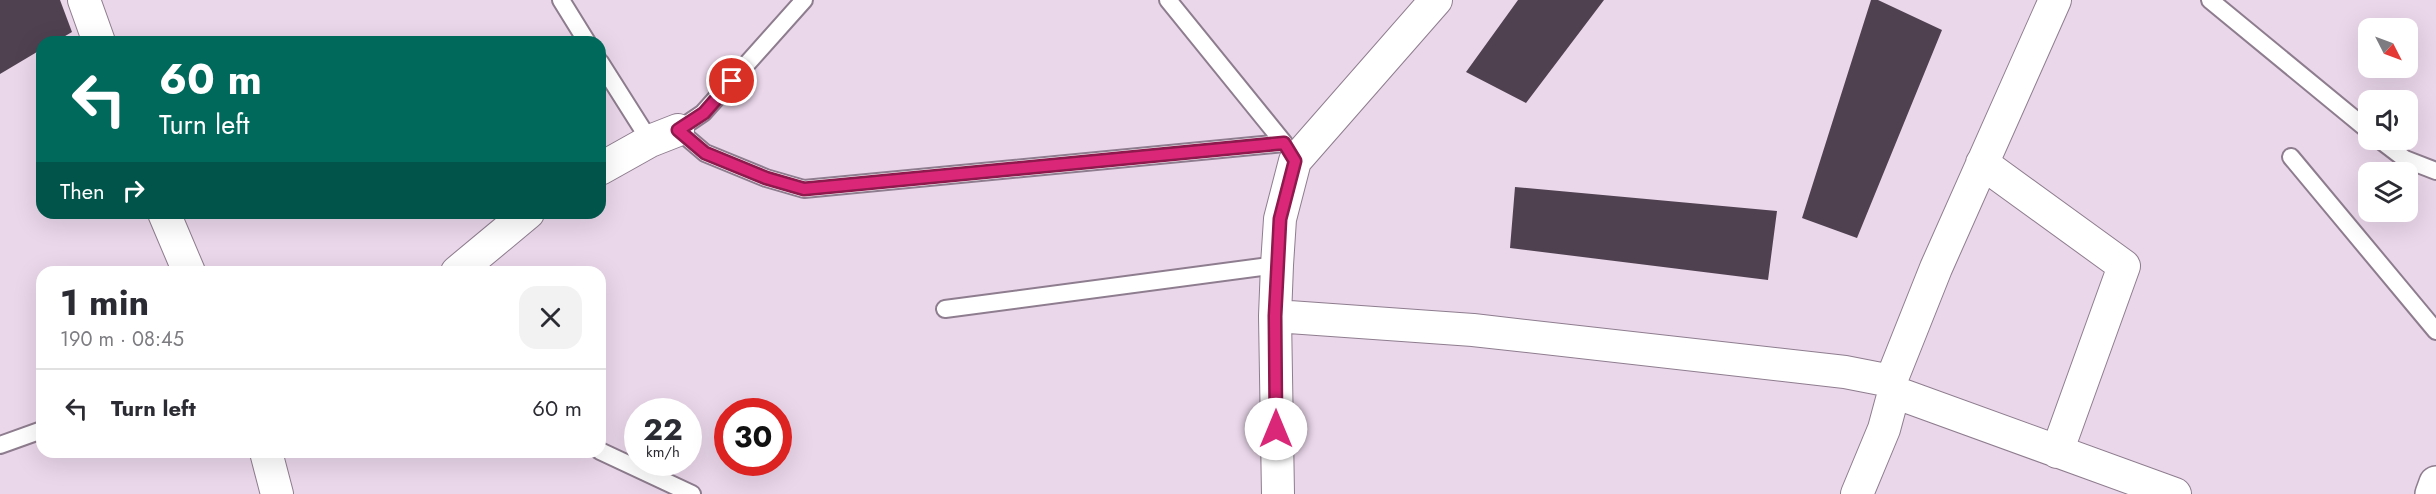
<!DOCTYPE html>
<html lang="en">
<head>
<meta charset="utf-8">
<style>
  :root { --surface:#fff; --page:#f2f2f3; --text:#2b2b33; --muted:#7c7c81; --line:#e1e1e2 }
  body { margin:0; font-family:Jost,sans-serif; background:var(--page); color:var(--text); height:100vh; display:flex; flex-direction:column; font-size:22px; white-space:nowrap }
  * { box-sizing:border-box; margin:0 }
  p { font-size:20px; color:var(--muted) }
  .icon { flex:none; width:33px; height:33px; fill:none; stroke:currentColor; stroke-width:2; stroke-linecap:round; stroke-linejoin:round }
  .map { position:relative; flex:1; overflow:hidden }
  .sheet { position:absolute; left:36px; top:266px; width:570px; height:192px; display:flex; flex-direction:column; background:var(--surface); border-radius:18px; box-shadow:0 6px 24px #0002 }
  .sheet>* { flex:none }
  .top-card { position:absolute; left:36px; top:36px; width:570px; height:183px; border-radius:18px; box-shadow:0 6px 24px #0002; background:#00695c; color:#fff; overflow:hidden }
  .needle { width:39px; rotate:132deg }
  .buttons { position:absolute; left:2358px; top:18px; display:grid; gap:12px }
  .buttons a { display:grid; place-items:center; width:60px; height:60px; border-radius:12px; background:var(--surface); box-shadow:0 6px 24px #0002; font-size:30px }
  .speed { position:absolute; left:624px; top:398px; display:flex; gap:12px; font-size:30px; font-weight:700; text-align:center }
  .speed>* { display:grid; place-content:center; width:78px; height:78px; border-radius:50%; background:var(--surface); box-shadow:0 6px 24px #0002; line-height:1 }
  .speed small { font-size:15px; font-weight:400 }
  .speed .limit { border:9px solid #d22; background:#fff; color:#111 }
  .pin { position:absolute; display:grid; place-items:center; width:51px; height:51px; color:#fff; margin:-26px; border:3px solid #fff; border-radius:50%; box-shadow:0 2px 6px #0007 }
  .me { position:absolute; width:66px; margin:-33px; rotate:0deg; stroke-linejoin:round; filter:drop-shadow(0 0 4px #0008) }
  .turn { display:flex; align-items:center; gap:21px; height:126px; padding:0 24px; font-size:27px }
  .turn .icon { width:78px; height:78px; stroke-width:2.5 }
  .turn b { display:block; font-size:42px; line-height:51px }
  .then { display:flex; align-items:center; height:57px; padding:0 24px; background:#0003; gap:12px; font-size:22px }
  .round { display:grid; place-items:center; flex:none; width:63px; height:63px; border-radius:18px; background:var(--page) }
  .overview { display:flex; align-items:center; justify-content:space-between; height:102px; padding:0 24px }
  h1 { font-size:36px; font-weight:700; line-height:45px }
  ul { padding:0; list-style:none }
  li { display:flex; align-items:center; gap:18px; height:78px; padding:0 24px; border-top:2px solid var(--line) }
  li div { flex:1 }
  li b { display:block; font-size:22px }
  li em { font-style:normal }
  .map>svg:first-child { display:block }
  .building { fill:#504151 }
  .lines { fill:none; stroke-linecap:round; stroke-linejoin:round }
  .service-casing { stroke:#8e7d8e; stroke-width:20 }
  .minor-casing { stroke:#8e7d8e; stroke-width:34 }
  .tertiary-casing { stroke:#8e7d8e; stroke-width:36 }
  .service { stroke:#fff; stroke-width:16 }
  .minor { stroke:#fff; stroke-width:32 }
  .tertiary { stroke:#fff; stroke-width:33 }
  .route-casing { stroke:#8e194d; stroke-width:15 }
  .route { stroke:#db2777; stroke-width:10 }
</style>
</head>
<body>
<div class="map">
<svg width="2436" height="494" viewBox="0 0 2436 494">
  <rect width="100%" height="100%" fill="#ead7ea"/>
  <path class="building" d="M0,0H60L72,32L55,42H42V49L0,74Z
    M1518,0H1604L1526,103L1466,72Z
    M1871,0H1878L1942,30L1857,238L1802,218Z
    M1515,187L1777,211L1768,280L1510,248Z"/>
  <g class="lines">
    <g class="service-casing">
      <path id="service" d="M561,0L587,42
        M804,0L703,113L678,130L705,153L766,178L804,189L1284,143
        M1168,0L1284,143
        M2210,0L2368,130
        M600,62L650,141
        M2380,140L2405,159L2436,171
        M2291,157L2436,331
        M945,309L1277,265
        M0,445L42,430
        M600,451L692,494"/>
    </g>
    <g class="minor-casing">
      <path id="minor" d="M84,0L99,42
        M1982,163L2124,266L2057,452
        M600,169L650,141L678,130
        M164,213L189,272
        M457,272L528,213
        M1275,316L1473,330L1845,372L1891,381
        M1894,392L2175,494
        M266,452L277,494
        M1278,494L1275,316L1277,265L1280,219L1295,161L1436,0
        M1857,494L1884,429L1894,392L1891,381L1936,268L2055,0"/>
    </g>
    <g class="tertiary-casing">
      <path id="tertiary" d="M2432,494L2436,483"/>
    </g>
    <use href="#service" class="service"/>
    <use href="#minor" class="minor"/>
    <use href="#tertiary" class="tertiary"/>
  </g>
  <g class="lines">
    <g class="route-casing">
      <path id="route" d="M732,81L704,113L678,130L705,153L766,178L804,189L1284,143L1295,161L1280,219L1275,316L1276,429"/>
    </g>
    <use href="#route" class="route"/>
  </g>
</svg>
<div class="buttons">
<a><svg class="needle" viewBox="-14 -14 28 28"><path d="M0-13l5 13h-10z" fill="#e53935"/><path d="M0 13l5-13h-10z" fill="#7c7c81"/></svg></a>
<a><svg class="icon" aria-label="sound" viewBox="0 0 24 24"><path d="M4 9h4l5-4v14l-5-4H4zM17 9q2 3 0 6"/></svg></a>
<a><svg class="icon" aria-label="layers" viewBox="0 0 24 24"><path d="M12 4l9 5-9 5-9-5zM3 14l9 5 9-5"/></svg></a>
</div>
<div class="speed"><div>22<small>km/h</small></div><div class="limit">30</div></div>
<div class="pin" style="left:732px;top:81px;background:#d93025"><svg class="icon" aria-label="arrive" viewBox="0 0 24 24"><path d="M6 21V4h12l-3 4 3 4H6"/></svg></div>
<svg class="me" style="left:1276px;top:429px" viewBox="-20 -20 40 40"><circle r="19" fill="#fff"/><path d="M0-13L10 11 0 6-10 11z" fill="#db2777"/></svg>
<div class="top-card">
<div class="turn"><svg class="icon" aria-label="left" viewBox="0 0 24 24"><path d="M17 20v-9H6M10 6l-5 5 5 5"/></svg><div><b>60 m</b>Turn left</div></div>
<div class="then">Then<svg class="icon" aria-label="right" viewBox="0 0 24 24"><path d="M7 20v-9h11M14 6l5 5-5 5"/></svg></div>
</div>
<section class="sheet">
<div class="overview"><div><h1>1 min</h1><p>190 m · 08:45</p></div><a class="round"><svg class="icon" aria-label="close" viewBox="0 0 24 24"><path d="M6 6l12 12M18 6L6 18"/></svg></a></div>
<ul>
<li><svg class="icon" aria-label="left" viewBox="0 0 24 24"><path d="M17 20v-9H6M10 6l-5 5 5 5"/></svg><div><b>Turn left</b></div><em>60 m</em></li>
</ul>
</section>
</div>
</body>
</html>
